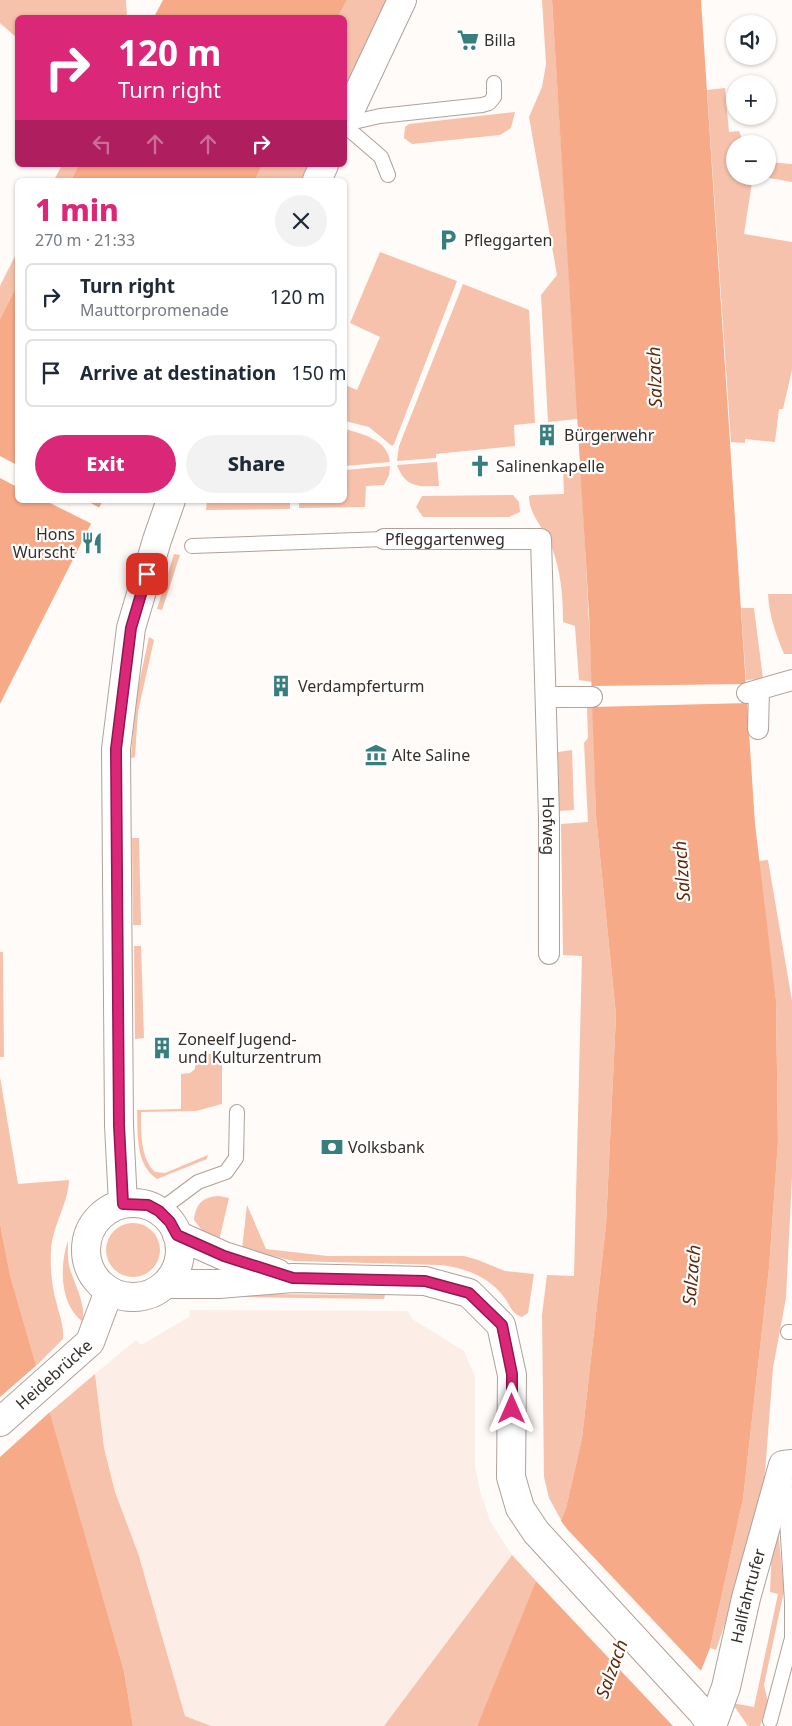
<!DOCTYPE html>
<html lang="en">
<head>
<meta charset="utf-8">
<style>
  :root { --surface:#fff; --page:#f2f2f3; --text:#1f2937; --muted:#747a83; --line:#e0e1e3; --accent:#db2777 }
  body { margin:0; font-family:"Noto Sans",sans-serif; background:var(--page); color:var(--text); height:100vh; display:flex; flex-direction:column; font-size:19px; white-space:nowrap }
  * { box-sizing:border-box; margin:0 }
  p { font-size:16px; color:var(--muted) }
  .icon { flex:none; width:28px; height:28px; fill:none; stroke:currentColor; stroke-width:2; stroke-linecap:round; stroke-linejoin:round }
  .map { position:relative; flex:1; overflow:hidden }
  .side { position:absolute; left:15px; top:178px; width:332px; height:325px; display:flex; flex-direction:column; background:var(--surface); border-radius:8px; box-shadow:0 1px 4px #0004 }
  .side>* { flex:none }
  .hud { position:absolute; left:15px; top:15px; width:332px; height:152px; border-radius:8px; box-shadow:0 1px 4px #0004; background:#db2777; color:#fff; overflow:hidden }
  .fabs { position:absolute; left:726px; top:15px; display:grid; gap:10px }
  .fabs a { display:grid; place-items:center; width:50px; height:50px; border-radius:50%; background:var(--surface); box-shadow:0 1px 4px #0004; font-size:25px }
  .pin { position:absolute; display:grid; place-items:center; width:42px; height:42px; color:#fff; margin:-21px; border-radius:10px; box-shadow:0 2px 8px #0006 }
  .me { position:absolute; width:55px; margin:-28px; rotate:0deg; stroke-linejoin:round; filter:drop-shadow(0 0 4px #0008) }
  .turn { display:flex; align-items:center; gap:18px; height:105px; padding:0 20px; font-size:22px }
  .turn .icon { width:65px; height:65px; stroke-width:2.5 }
  .turn b { display:block; font-size:35px; line-height:42px }
  .lanes { display:flex; align-items:center; height:48px; padding:0 20px; background:#0003; justify-content:center; gap:25px; direction:ltr }
  .lanes .off { opacity:.35 }
  .round { display:grid; place-items:center; flex:none; width:52px; height:52px; border-radius:26px; background:var(--page) }
  .summary { display:flex; align-items:center; justify-content:space-between; height:85px; padding:0 20px }
  h1 { font-size:30px; font-weight:800; line-height:38px; color:var(--accent) }
  .action { display:flex; gap:10px; margin-top:auto; padding:10px 20px }
  .action a { flex:1; height:58px; border-radius:30px; background:var(--accent); color:#fff; font-size:20px; font-weight:800; line-height:58px; text-align:center }
  .action a+a { background:var(--page); color:var(--text) }
  ul { padding:0; list-style:none }
  li { display:flex; align-items:center; gap:15px; height:68px; margin:0 10px 8px; padding:0 10px; border:2px solid var(--line); border-radius:8px }
  li div { flex:1 }
  li b { display:block; font-size:19px }
  li em { font-style:normal }
  .map>svg:first-child { display:block }
  .built { fill:#fcede7 }
  .green { fill:#f6c2ab }
  .water { fill:#f6aa88 }
  .pier { fill:#fefbf9 }
  .lines { fill:none; stroke-linecap:round; stroke-linejoin:round }
  .service-casing { stroke:#b0a19a; stroke-width:16 }
  .pedestrian-casing { stroke:#b0a19a; stroke-width:22 }
  .minor-casing { stroke:#b0a19a; stroke-width:30 }
  .primary-casing { stroke:#b0a19a; stroke-width:30 }
  .service { stroke:#fff; stroke-width:14 }
  .pedestrian { stroke:#fff; stroke-width:20 }
  .minor { stroke:#fff; stroke-width:28 }
  .primary { stroke:#fff; stroke-width:28 }
  .route-casing { stroke:#8e194d; stroke-width:12 }
  .route { stroke:#db2777; stroke-width:9 }
  .labels { text-anchor:middle; stroke-width:4.5; stroke-linejoin:round; paint-order:stroke }
  .poi-label { font-size:16px; fill:#352f2c; stroke:#fff; text-anchor:start }
  .street-label { font-size:16px; fill:#352f2c; stroke:#fff }
  .water-label { font-size:18px; font-style:italic; fill:#602606; stroke:#fff }
</style>
</head>
<body>
<div class="map">
<svg width="792" height="1726" viewBox="0 0 792 1726">
  <rect width="100%" height="100%" fill="#fefbf9"/>
  <path class="built" d="M190,1310L408,1311L412,1319L464,1351L475,1377V1466L480,1490L490,1521L512,1555L384,1726H211L185,1716L138,1553L115,1492L104,1448L95,1374L136,1340L141,1345L189,1317Z"/>
  <path class="green" d="M0,0H126L127,17L18,18L17,38L0,23Z
    M347,0H386L345,88V18L338,17Z
    M542,0H552L578,419L548,422L541,295L557,275L529,117L542,87L546,64Z
    M725,88L729,132L739,131L744,144H735V176H753L744,234L792,242V370L783,409H779L775,442L745,439V443L731,442L707,90Z
    M515,112L511,128L500,135L412,144L404,138L405,127L409,124Z
    M768,162L792,164V182L757,176H768Z
    M62,165H79L71,180H54Z
    M262,165H308L301,180H255Z
    M17,252V285L0,319V286Z
    M380,252L457,281L394,444L392,446L369,427L345,421V385L357,390L380,337L350,323Z
    M463,284L529,310L535,423L514,425L515,446L436,454V458L397,461L399,446Z
    M345,429C363,434 388,440 390,462L345,466Z
    M437,462L439,486C418,487 405,487 397,465Z
    M390,466L389,475L384,485L366,486L365,507L299,508V500H345V470Z
    M581,466L592,682L579,680L575,626L563,622C563,595 561,571 551,545C544,528 529,515 529,496L532,495L564,494L563,467Z
    M513,495L519,502L520,512L509,517H423L416,507L422,496Z
    M207,500H290V509L206,510Z
    M174,554L180,555L162,610L157,609Z
    M768,594H792V654H784C776,634 769,616 768,594Z
    M741,608H754L763,679L746,680Z
    M149,637L154,640L138,712L135,757L131,758L135,702Z
    M593,707L596,816L616,1015L606,1225L582,1438L566,1508L561,1520L549,1498L544,1477L542,1315L547,1275L574,1276L582,956L563,955L561,824L588,822L584,743L588,738L587,708Z
    M572,750L574,810L559,811L558,752Z
    M132,838H139L141,925H133Z
    M768,860L792,1001V1177L786,1298L773,1368L765,1473L754,1539L716,1650L710,1648L743,1499L769,1268L778,1141L776,1000L758,861Z
    M134,946H141L144,1038L135,1039Z
    M0,952H3L4,1057H0Z
    M222,1053V1104L196,1111L141,1112C141,1131 140,1158 155,1172L165,1173L208,1155L207,1159L157,1179C135,1164 138,1134 137,1110L181,1109V1074L190,1073L195,1069V1055Z
    M0,1077L18,1184L69,1180C68,1205 52,1226 51,1251C50,1269 52,1288 57,1305C60,1318 64,1326 63,1339L36,1366L10,1275L0,1223Z
    M219,1196L229,1198L219,1241L204,1233L194,1220C196,1203 203,1197 219,1196Z
    M247,1205L266,1249L328,1256H464L478,1260L505,1271L534,1274L528,1313L522,1317C512,1314 510,1305 504,1297C488,1276 465,1268 440,1265L294,1261L242,1249Z
    M106 1250a27 27 0 1 1 54 0a27 27 0 1 1-54 0Z
    M68,1241C68,1252 67,1262 71,1272C77,1290 85,1303 83,1322C60,1305 59,1266 68,1241Z
    M242,1294L385,1295L384,1299L244,1297Z
    M95,1374L104,1448L115,1492L138,1553L185,1716L211,1726H133L124,1671L49,1413Z
    M778,1528L784,1591L764,1685L768,1702L760,1726H748L732,1703L754,1707L778,1594L770,1592L772,1545Z
    M512,1555L537,1582L477,1726H384Z"/>
  <path class="water" d="M163,0H347L338,17H154Z
    M552,0H701L755,824L776,1000L778,1142L769,1268L743,1499L710,1648L679,1726H477L566,1508L582,1438L606,1225L616,1015L596,816L589,613Z
    M79,165H262L255,180H71Z
    M17,285L18,500H103L0,704V319Z
    M0,1223L10,1275L124,1671L133,1726H0Z"/>
  <path class="pier" d="M0,456L17,465V487L0,478Z
    M44,500H85L100,508L92,524Z
    M747,684L748,703L593,707L592,686Z
    M38,1364L51,1411L0,1457V1397Z
    M559,1518L567,1529L703,1673L681,1726H673L535,1580Z"/>
  <g class="lines">
    <g class="service-casing">
      <path id="service" d="M345,124L380,116L482,105L489,103L494,97V83
        M345,126L381,157L388,175
        M192,546L384,539
        M159,1211L198,1182L226,1172L236,1158L237,1112
        M788,1332H792
        M770,1721L792,1638V1602L785,1488"/>
    </g>
    <g class="pedestrian-casing">
      <g id="pedestrian">
        <path id="s1" d="M384,539H541L549,818V954"/>
        <path d="M747,693L792,680"/>
        <path d="M546,697H592"/>
        <path d="M758,729L759,690"/>
      </g>
    </g>
    <g class="minor-casing">
      <g id="minor">
        <path id="s2" d="M0,1422L90,1342L109,1291"/>
        <path id="s3" d="M712,1726L726,1687L746,1598L783,1465L792,1464"/>
      </g>
    </g>
    <g class="primary-casing">
      <path id="primary" d="M345,121L402,0
        M317,180L324,165
        M86 1250a47 47 0 1 1 94 0a47 47 0 1 1-94 0Z
        M123,1204L119,1125L116,749L131,628L157,540L171,500
        M177,1235L224,1256L277,1273
        M166,1284H219L293,1278L425,1281L469,1293L501,1325L512,1375L511,1477L520,1508L536,1532L702,1712L712,1726"/>
    </g>
    <use href="#service" class="service"/>
    <use href="#pedestrian" class="pedestrian"/>
    <use href="#minor" class="minor"/>
    <use href="#primary" class="primary"/>
  </g>
  <g class="lines">
    <g class="route-casing">
      <path id="route" d="M147,574L131,628L116,749L119,1125L123,1204L148,1205L159,1211L170,1222L177,1235L224,1256L293,1278L425,1281L469,1293L502,1325L512,1374V1409"/>
    </g>
    <use href="#route" class="route"/>
  </g>
  <defs>
    <g id="supermarket-bare" transform="scale(1.725)"><path d="M-6-5.5h2.5l.6 2H6L4.5 2H-2.5L-4.4-4H-6ZM-1.5 3.2a1.3 1.3 0 1 0 .1 0ZM3 3.2a1.3 1.3 0 1 0 .1 0Z" fill="#377f7f" stroke="#fff" stroke-width="2.5" paint-order="stroke"/></g>
    <g id="parking-bare" transform="scale(1.725)"><path d="M-3.5-5.5H1a3.5 3.5 0 0 1 0 7H-1V5.5H-3.5ZM-1-3.4V-.6H.8a1.4 1.4 0 0 0 0-2.8Z" fill="#377f7f" stroke="#fff" stroke-width="2.5" paint-order="stroke"/></g>
    <g id="building-bare" transform="scale(1.725)"><path d="M-4-6H4V6H1V3H-1V6H-4ZM-2.5-4.3h1.7v1.8h-1.7ZM.8-4.3h1.7v1.8H.8ZM-2.5-1h1.7V.8h-1.7ZM.8-1h1.7V.8H.8Z" fill="#377f7f" stroke="#fff" stroke-width="2.5" paint-order="stroke"/></g>
    <g id="church-bare" transform="scale(1.725)"><path d="M-1.2-6h2.4v3.5h3.3v2.4h-3.3V6h-2.4V-.1h-3.3v-2.4h3.3Z" fill="#377f7f" stroke="#fff" stroke-width="2.5" paint-order="stroke"/></g>
    <g id="restaurant-bare" transform="scale(1.725)"><path d="M-5-6h1v4h1v-4h1v4h1v-4h1v5L-1.5 .5V6h-2V.5L-5-1ZM5-6V6H3V1.5H1.5Q1.5-4 5-6Z" fill="#377f7f" stroke="#fff" stroke-width="2.5" paint-order="stroke"/></g>
    <g id="museum-bare" transform="scale(1.725)"><path d="M0-6L6-3V-2H-6V-3ZM-5-1h2V3h-2ZM-1-1h2V3h-2ZM3-1h2V3H3ZM-6 4H6V6H-6Z" fill="#377f7f" stroke="#fff" stroke-width="2.5" paint-order="stroke"/></g>
    <g id="bank-bare" transform="scale(1.725)"><path d="M-6-4H6V4H-6ZM0-2.3a2.3 2.3 0 1 0 0 4.6a2.3 2.3 0 1 0 0-4.6Z" fill="#377f7f" stroke="#fff" stroke-width="2.5" paint-order="stroke"/></g>
  </defs>
  <g fill-rule="evenodd">
    <use href="#supermarket-bare" x="468" y="40"/>
    <use href="#parking-bare" x="448" y="240"/>
    <use href="#building-bare" x="547" y="435"/>
    <use href="#church-bare" x="480" y="466"/>
    <use href="#restaurant-bare" x="92" y="543"/>
    <use href="#building-bare" x="281" y="686"/>
    <use href="#museum-bare" x="376" y="755"/>
    <use href="#building-bare" x="162" y="1048"/>
    <use href="#bank-bare" x="332" y="1147"/>
  </g>
  <g class="labels">
    <g class="poi-label">
      <text x="484" y="46">Billa</text>
      <text x="464" y="246">Pfleggarten</text>
      <text x="564" y="441">Bürgerwehr</text>
      <text x="496" y="472">Salinenkapelle</text>
      <text x="75" y="540" text-anchor="end">Hons<tspan x="75" dy="18">Wurscht</tspan></text>
      <text x="298" y="692">Verdampferturm</text>
      <text x="392" y="761">Alte Saline</text>
      <text x="178" y="1045">Zoneelf Jugend-<tspan x="178" dy="18">und Kulturzentrum</tspan></text>
      <text x="348" y="1153">Volksbank</text>
    </g>
    <g class="street-label">
      <text dy="6" stroke="none"><textPath href="#s1" startOffset="61">Pfleggartenweg</textPath></text>
      <text dy="6" stroke="none"><textPath href="#s1" startOffset="444">Hofweg</textPath></text>
      <text dy="6" stroke="none"><textPath href="#s2" startOffset="72">Heidebrücke</textPath></text>
      <text dy="6" stroke="none"><textPath href="#s3" startOffset="135">Hallfahrtufer</textPath></text>
    </g>
    <g class="water-label">
      <text transform="translate(655 377) rotate(-92)" y="6">Salzach</text>
      <text transform="translate(682 871) rotate(-94)" y="6">Salzach</text>
      <text transform="translate(692 1275) rotate(-85)" y="6">Salzach</text>
      <text transform="translate(612 1669) rotate(-70)" y="6">Salzach</text>
    </g>
  </g>
</svg>
<div class="fabs">
<a><svg class="icon" aria-label="sound" viewBox="0 0 24 24"><path d="M4 9h4l5-4v14l-5-4H4zM17 9q2 3 0 6"/></svg></a>
<a>+</a>
<a>−</a>
</div>
<div class="pin" style="left:147px;top:574px;background:#d93025"><svg class="icon" aria-label="arrive" viewBox="0 0 24 24"><path d="M6 21V4h12l-3 4 3 4H6"/></svg></div>
<svg class="me" style="left:512px;top:1409px" viewBox="-20 -20 40 40"><path d="M0-17L14 15 0 8-14 15z" fill="#db2777" stroke="#fff" stroke-width="4"/></svg>
<div class="hud">
<div class="turn"><svg class="icon" aria-label="right" viewBox="0 0 24 24"><path d="M7 20v-9h11M14 6l5 5-5 5"/></svg><div><b>120 m</b>Turn right</div></div>
<div class="lanes"><svg class="icon off" aria-label="left" viewBox="0 0 24 24"><path d="M17 20v-9H6M10 6l-5 5 5 5"/></svg><svg class="icon off" aria-label="ahead" viewBox="0 0 24 24"><path d="M12 20V5M6 11l6-6 6 6"/></svg><svg class="icon off" aria-label="ahead" viewBox="0 0 24 24"><path d="M12 20V5M6 11l6-6 6 6"/></svg><svg class="icon" aria-label="right" viewBox="0 0 24 24"><path d="M7 20v-9h11M14 6l5 5-5 5"/></svg></div>
</div>
<section class="side">
<div class="summary"><div><h1>1 min</h1><p>270 m · 21:33</p></div><a class="round"><svg class="icon" aria-label="close" viewBox="0 0 24 24"><path d="M6 6l12 12M18 6L6 18"/></svg></a></div>
<ul>
<li><svg class="icon" aria-label="right" viewBox="0 0 24 24"><path d="M7 20v-9h11M14 6l5 5-5 5"/></svg><div><b>Turn right</b><p>Mauttorpromenade</p></div><em>120 m</em></li>
<li><svg class="icon" aria-label="arrive" viewBox="0 0 24 24"><path d="M6 21V4h12l-3 4 3 4H6"/></svg><div><b>Arrive at destination</b></div><em>150 m</em></li>
</ul>
<div class="action"><a>Exit</a><a>Share</a></div>
</section>
</div>
</body>
</html>
